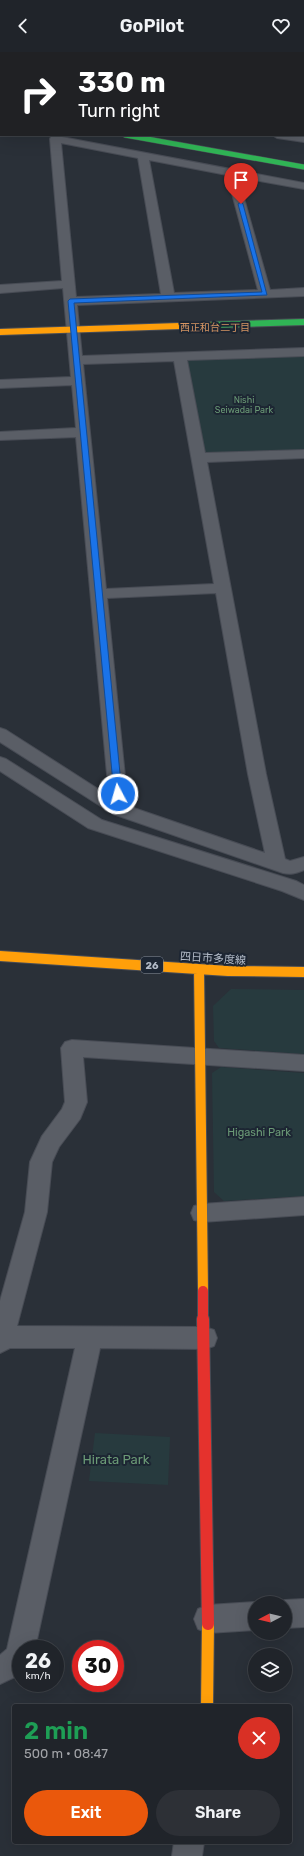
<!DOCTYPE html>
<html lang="en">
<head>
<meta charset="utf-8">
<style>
  :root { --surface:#20242a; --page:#2d3036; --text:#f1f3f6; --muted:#a2a4a8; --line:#3d4147; --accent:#ea580c }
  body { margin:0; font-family:Rubik,"Noto Sans JP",sans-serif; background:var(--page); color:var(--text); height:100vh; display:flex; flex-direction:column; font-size:15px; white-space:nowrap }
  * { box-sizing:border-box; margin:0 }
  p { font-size:13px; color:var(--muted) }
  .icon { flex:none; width:22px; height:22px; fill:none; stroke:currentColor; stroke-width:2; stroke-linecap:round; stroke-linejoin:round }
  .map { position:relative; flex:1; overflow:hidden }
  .side { position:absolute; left:12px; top:1652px; width:280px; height:140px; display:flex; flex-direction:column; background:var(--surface); border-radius:4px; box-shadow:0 4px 16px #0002,0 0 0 1px var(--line) }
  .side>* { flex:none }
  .guide { position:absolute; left:0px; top:0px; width:304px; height:84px; box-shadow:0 4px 16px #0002,0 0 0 1px var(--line); background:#202124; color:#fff; overflow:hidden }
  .needle { width:26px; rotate:263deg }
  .fabs { position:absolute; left:248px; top:1544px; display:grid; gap:8px }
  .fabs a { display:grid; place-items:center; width:44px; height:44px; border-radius:50%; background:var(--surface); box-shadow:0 4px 16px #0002,0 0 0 1px var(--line); font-size:20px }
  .speed { position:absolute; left:12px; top:1588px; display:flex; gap:8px; font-size:20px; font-weight:700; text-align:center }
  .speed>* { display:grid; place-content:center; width:52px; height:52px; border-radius:50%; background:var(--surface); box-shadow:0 4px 16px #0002,0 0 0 1px var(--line); line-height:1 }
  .speed small { font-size:10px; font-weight:400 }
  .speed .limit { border:6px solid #d22; background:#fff; color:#111 }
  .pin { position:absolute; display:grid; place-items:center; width:34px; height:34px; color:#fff; margin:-41px -17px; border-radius:50% 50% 50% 0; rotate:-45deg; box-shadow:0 0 4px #0007 }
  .pin .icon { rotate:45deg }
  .me { position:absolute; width:44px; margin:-22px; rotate:354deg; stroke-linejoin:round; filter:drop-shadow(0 0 3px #0008) }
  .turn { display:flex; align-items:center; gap:14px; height:84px; padding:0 12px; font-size:18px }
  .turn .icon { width:52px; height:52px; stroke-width:2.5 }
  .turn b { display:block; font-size:28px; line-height:34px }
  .round { display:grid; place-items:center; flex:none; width:42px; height:42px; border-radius:21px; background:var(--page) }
  .overview { display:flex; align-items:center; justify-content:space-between; height:68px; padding:0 12px }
  h1 { font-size:24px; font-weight:600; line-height:30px; color:#1e9e55 }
  .cta { display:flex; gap:8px; margin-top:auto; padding:8px 12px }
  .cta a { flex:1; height:46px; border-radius:24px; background:var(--accent); color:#fff; font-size:16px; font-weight:600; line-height:46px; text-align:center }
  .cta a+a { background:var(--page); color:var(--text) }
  header { display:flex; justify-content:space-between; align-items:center; height:52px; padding:0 12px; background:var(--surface); font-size:18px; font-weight:600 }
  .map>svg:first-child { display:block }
  .green { fill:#273a3e }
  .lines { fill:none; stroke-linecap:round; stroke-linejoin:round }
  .street-casing { stroke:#484c55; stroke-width:2 }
  .fast-far1-casing { stroke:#484c55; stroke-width:6 }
  .fast-casing { stroke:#484c55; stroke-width:8 }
  .slow-far2-casing { stroke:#484c55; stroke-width:8 }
  .slow-far1-casing { stroke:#484c55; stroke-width:12 }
  .slow-casing { stroke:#484c55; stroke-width:14 }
  .jam-far1-casing { stroke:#484c55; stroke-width:12 }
  .jam-casing { stroke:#484c55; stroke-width:14 }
  .street { fill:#5a5e66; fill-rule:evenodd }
  .fast-far1 { stroke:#30b455; stroke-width:5 }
  .fast { stroke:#30b455; stroke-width:6 }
  .slow-far2 { stroke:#ff9f0a; stroke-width:6 }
  .slow-far1 { stroke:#ff9f0a; stroke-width:10 }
  .slow { stroke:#ff9f0a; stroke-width:12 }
  .jam-far1 { stroke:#e5322d; stroke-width:10 }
  .jam { stroke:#e5322d; stroke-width:12 }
  .route { fill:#1a73e8; stroke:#114b97 }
  .labels { text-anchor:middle; stroke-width:4; stroke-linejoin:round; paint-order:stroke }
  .far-park-label { font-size:9px; fill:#6b9a76; stroke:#1d2633 }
  .far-neighbourhood-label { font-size:10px; fill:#d59563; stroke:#1d2633 }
  .shield { fill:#1d2633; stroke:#878f9c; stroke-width:1 }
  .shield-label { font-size:10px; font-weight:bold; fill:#b4bcc9 }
  .street-label { font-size:11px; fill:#b4bcc9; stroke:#1d2633 }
  .park-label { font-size:11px; fill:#6b9a76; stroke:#1d2633 }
  .near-park-label { font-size:13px; fill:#6b9a76; stroke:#1d2633 }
</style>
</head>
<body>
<header><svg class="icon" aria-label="back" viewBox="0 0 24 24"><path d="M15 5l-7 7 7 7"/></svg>GoPilot<svg class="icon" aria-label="heart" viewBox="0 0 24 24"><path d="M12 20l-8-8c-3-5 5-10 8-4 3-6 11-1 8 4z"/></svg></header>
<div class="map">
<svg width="304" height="1804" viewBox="0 0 304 1804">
  <rect width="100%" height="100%" fill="#2a3038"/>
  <path class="green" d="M304,303V398L209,402L203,399L187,309L192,307Z
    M231,937L304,938V1002L219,996L214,989L213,954Z
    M221,1015L304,1021V1144L224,1149L214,1140L212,1021Z
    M95,1381L170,1385L168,1433L89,1429Z"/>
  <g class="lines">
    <g class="street-casing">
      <path id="street" d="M22,0H32V1H22Z
        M73,0H83V1H73Z
        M303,9H304V15H303Z
        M0,28H1V34H0Z
        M303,28H304V34H303Z
        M303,65H304V74H303Z
        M52,83H63L62,85L304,131V137L238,125L270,238L304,236V244L77,253L82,304L304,296V304L187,308L205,401L304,398V406L207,410L266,722L285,807L290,809L304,805V818C296,821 291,823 283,821L113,762L0,690V676L6,678L109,744L76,385L0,388V380L76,376L72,333L0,336V328L71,325L63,236L0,241V233L62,229L50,87ZM61,91L138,106L161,242L76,245ZM149,108L227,123L258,238L174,241ZM174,309L214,532L106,537L83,312ZM216,541L248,722L265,801L128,754L107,546Z
        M272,83L304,84V90L277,86Z
        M0,705L6,707L102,768L296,829L304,833V848L282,839L88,776L0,719Z
        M72,988L304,1003V1019L83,1005L87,1050L80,1067L59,1095L52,1110L47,1160L17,1274L205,1275L214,1278L217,1286L214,1294L205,1297L100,1296L35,1597H21V1622L0,1632V1603L7,1597L75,1296H10L0,1301V1249L25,1160L30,1110L42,1084L62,1057L65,1050L61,996L65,990Z
        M304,1145V1163L202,1170L194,1168L191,1161L194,1154L202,1152Z
        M304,1547V1575L285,1576V1551H279L285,1548Z
        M255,1550V1578L208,1581L198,1577L194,1567L198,1557L208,1553Z
        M174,1790H204L202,1804H172Z"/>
    </g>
    <g class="fast-far1-casing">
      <path id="fast-far1" d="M125,83L304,115"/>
    </g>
    <g class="fast-casing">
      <path id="fast" d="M209,273L304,270"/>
    </g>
    <g class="slow-far2-casing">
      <path id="slow-far2" d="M0,280L209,273"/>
    </g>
    <g class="slow-far1-casing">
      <path id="slow-far1" d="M0,904L228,919L304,920
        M199,918L203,1239"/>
    </g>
    <g class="slow-casing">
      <path id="slow" d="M207,1654L208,1572"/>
    </g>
    <g class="jam-far1-casing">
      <path id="jam-far1" d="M203,1239V1268"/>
    </g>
    <g class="jam-casing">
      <path id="jam" d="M203,1267L208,1572"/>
    </g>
    <use href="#street" class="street"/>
    <use href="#fast-far1" class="fast-far1"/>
    <use href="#fast" class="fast"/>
    <use href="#slow-far2" class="slow-far2"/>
    <use href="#slow-far1" class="slow-far1"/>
    <use href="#slow" class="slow"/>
    <use href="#jam-far1" class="jam-far1"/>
    <use href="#jam" class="jam"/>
  </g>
  <path class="route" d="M241,150L243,152L267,243L74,251L122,742L118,745L114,742L68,249L70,247L262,240L238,152Z"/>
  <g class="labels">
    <g class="far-park-label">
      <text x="244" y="351">Nishi<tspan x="244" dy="10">Seiwadai Park</tspan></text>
    </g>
    <g class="far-neighbourhood-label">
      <text x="215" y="279">西正和台二丁目</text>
    </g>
    <rect class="shield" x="141" y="905" width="22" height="16" rx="3"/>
    <g class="shield-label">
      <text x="152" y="917">26</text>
    </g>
    <g class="street-label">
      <text transform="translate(213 906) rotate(4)" y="4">四日市多度線</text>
    </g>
    <g class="park-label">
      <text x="259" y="1084">Higashi Park</text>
    </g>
    <g class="near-park-label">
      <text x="116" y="1412">Hirata Park</text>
    </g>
  </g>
</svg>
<div class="fabs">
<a><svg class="needle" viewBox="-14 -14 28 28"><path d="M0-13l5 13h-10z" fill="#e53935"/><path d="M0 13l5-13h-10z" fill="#a2a4a8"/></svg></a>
<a><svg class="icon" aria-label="layers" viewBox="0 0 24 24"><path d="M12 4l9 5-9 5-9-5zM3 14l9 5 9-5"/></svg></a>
</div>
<div class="speed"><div>26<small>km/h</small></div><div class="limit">30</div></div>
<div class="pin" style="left:241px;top:152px;background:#d93025"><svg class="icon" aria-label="arrive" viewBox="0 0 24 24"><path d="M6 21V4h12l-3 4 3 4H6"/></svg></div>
<svg class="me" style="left:118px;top:742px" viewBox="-20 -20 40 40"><circle r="17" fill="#1a73e8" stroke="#fff" stroke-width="3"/><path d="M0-11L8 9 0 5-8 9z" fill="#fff"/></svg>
<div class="guide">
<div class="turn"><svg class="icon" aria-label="right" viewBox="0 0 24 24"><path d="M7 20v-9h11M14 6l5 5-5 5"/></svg><div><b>330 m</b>Turn right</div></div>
</div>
<section class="side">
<div class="overview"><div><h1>2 min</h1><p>500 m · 08:47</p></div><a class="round" style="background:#d93025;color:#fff"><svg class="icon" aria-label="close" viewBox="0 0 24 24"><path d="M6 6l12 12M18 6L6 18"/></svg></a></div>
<div class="cta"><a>Exit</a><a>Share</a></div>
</section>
</div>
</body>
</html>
